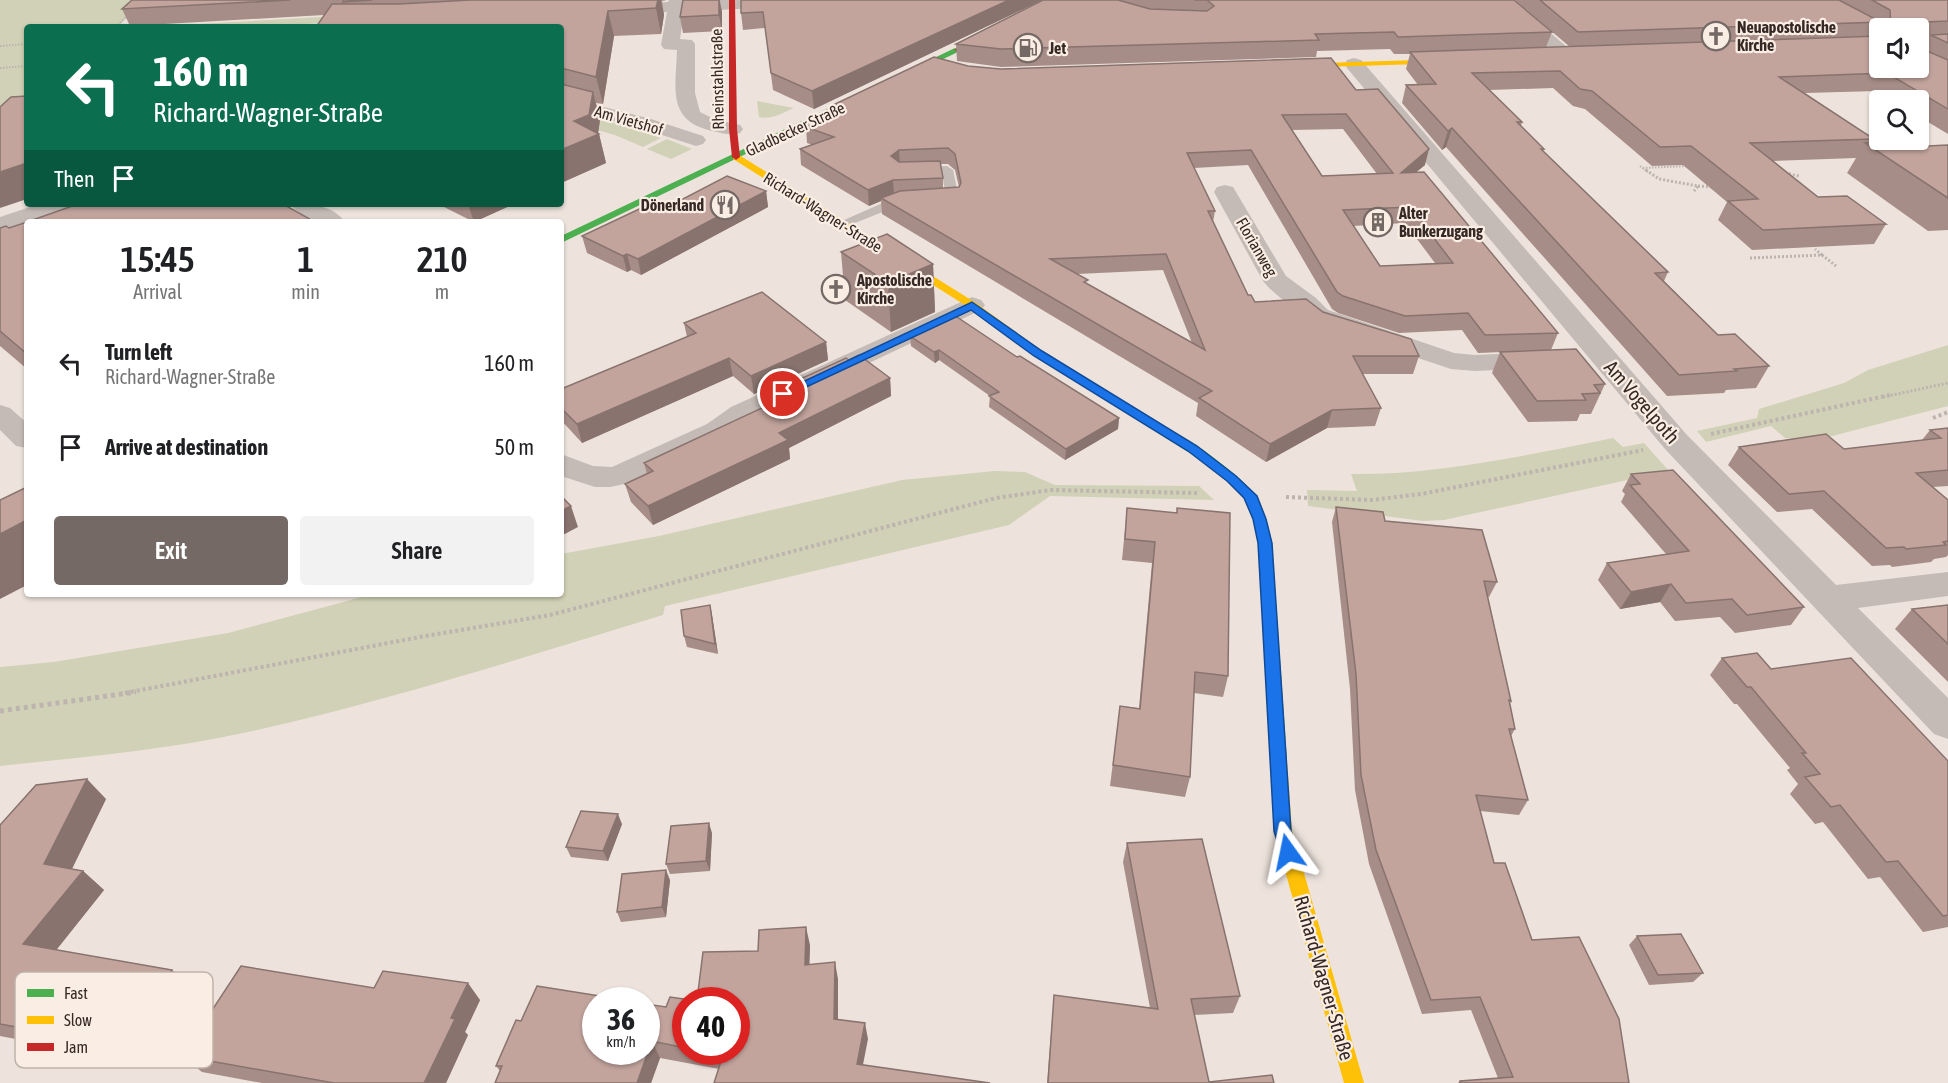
<!DOCTYPE html>
<html lang="en">
<head>
<meta charset="utf-8">
<style>
  :root { --surface:#fff; --page:#f2f2f2; --text:#202124; --muted:#757577; --accent:#756965 }
  body { margin:0; font-family:"Asap Condensed",sans-serif; background:var(--page); color:var(--text); height:100vh; display:flex; flex-direction:column; font-size:22px; white-space:nowrap }
  * { box-sizing:border-box; margin:0 }
  p { font-size:20px; color:var(--muted) }
  .icon { flex:none; width:33px; height:33px; fill:none; stroke:currentColor; stroke-width:2; stroke-linecap:round; stroke-linejoin:round }
  .map { position:relative; flex:1; overflow:hidden }
  .side { position:absolute; left:24px; top:219px; width:540px; height:378px; display:flex; flex-direction:column; background:var(--surface); border-radius:6px; box-shadow:0 2px 4px #0004 }
  .side>* { flex:none }
  .hud { position:absolute; left:24px; top:24px; width:540px; height:183px; border-radius:6px; box-shadow:0 2px 4px #0004; background:#0b6e4f; color:#fff; overflow:hidden }
  .controls { position:absolute; left:1869px; top:18px; display:grid; gap:12px }
  .controls a { display:grid; place-items:center; width:60px; height:60px; border-radius:6px; background:var(--surface); box-shadow:0 2px 4px #0004; font-size:30px }
  .speed { position:absolute; left:582px; top:987px; display:flex; gap:12px; font-size:30px; font-weight:700; text-align:center }
  .speed>* { display:grid; place-content:center; width:78px; height:78px; border-radius:50%; background:var(--surface); box-shadow:0 2px 4px #0004; line-height:1 }
  .speed small { font-size:15px; font-weight:400 }
  .speed .limit { border:9px solid #d22; background:#fff; color:#111 }
  .pin { position:absolute; display:grid; place-items:center; width:51px; height:51px; color:#fff; margin:-26px; border:3px solid #fff; border-radius:50%; box-shadow:0 2px 6px #0007 }
  .me { position:absolute; width:66px; margin:-33px; rotate:348deg; stroke-linejoin:round; filter:drop-shadow(0 0 4px #0008) }
  .turn { display:flex; align-items:center; gap:21px; height:126px; padding:0 30px; font-size:27px }
  .turn .icon { width:78px; height:78px; stroke-width:2.5 }
  .turn b { display:block; font-size:42px; line-height:51px }
  .then { display:flex; align-items:center; height:57px; padding:0 30px; background:#0003; gap:12px; font-size:22px }
  .eta { display:flex; justify-content:space-evenly; align-items:center; height:102px; text-align:center }
  .eta b { font-size:36px; font-weight:600; line-height:42px }
  .action { display:flex; gap:12px; margin-top:auto; padding:12px 30px }
  .action a { flex:1; height:69px; border-radius:6px; background:var(--accent); color:#fff; font-size:24px; font-weight:600; line-height:69px; text-align:center }
  .action a+a { background:var(--page); color:var(--text) }
  ul { padding:0; list-style:none }
  li { display:flex; align-items:center; gap:18px; height:84px; padding:0 30px }
  li div { flex:1 }
  li b { display:block; font-size:22px }
  li em { font-style:normal }
  .map>svg:first-child { display:block }
  .green { fill:#d0d1b6 }
  .lines { fill:none; stroke-linecap:round; stroke-linejoin:round }
  .path-far3 { stroke:#bdb4af; stroke-width:2; stroke-dasharray:1.5 1.5; stroke-linecap:butt }
  .path-far2 { stroke:#bdb4af; stroke-width:3; stroke-dasharray:2 2; stroke-linecap:butt }
  .path-far1 { stroke:#bdb4af; stroke-width:4; stroke-dasharray:3 3; stroke-linecap:butt }
  .path { stroke:#bdb4af; stroke-width:5; stroke-dasharray:4 4; stroke-linecap:butt }
  .lane { fill:#c5bbb6; fill-rule:evenodd }
  .street { fill:#c5bbb6; fill-rule:evenodd }
  .fast { fill:#4caf50; fill-rule:evenodd }
  .slow { fill:#ffc107; fill-rule:evenodd }
  .jam { fill:#c62828; fill-rule:evenodd }
  .wall { fill:#a78d87; fill-rule:evenodd }
  .shaded-wall { fill:#88736e }
  .building { fill:#c2a49d; stroke:#88736e; stroke-width:1.5; fill-rule:evenodd }
  .route { fill:#1a73e8; stroke:#114b97; stroke-width:1.5 }
  .labels { text-anchor:middle; stroke-width:4.5; stroke-linejoin:round; paint-order:stroke }
  .far-poi-label { font-size:16px; font-weight:bold; fill:#352825; stroke:#faede3; text-anchor:start }
  .far-street-label { font-size:16px; fill:#352825; stroke:#faede3 }
  .street-label { font-size:20px; fill:#352825; stroke:#faede3 }
  .key { fill:#faede3; stroke:#bfb2aa; stroke-width:1.5 }
  .key-label { font-size:16px; fill:#352825 }
</style>
</head>
<body>
<div class="map">
<svg width="1948" height="1083" viewBox="0 0 1948 1083">
  <rect width="100%" height="100%" fill="#ede3dc"/>
  <path class="green" d="M0,0H145L117,27H27V104L0,129Z
    M617,0L648,4L252,27H147Z
    M757,101L794,108C782,113 772,120 759,117Z
    M586,114L661,138L643,147L615,135L561,120Z
    M667,139L692,149L671,159L647,149Z
    M1948,345V406L1813,441L1785,438L1771,426L1706,442L1697,431L1757,418L1759,409L1844,383L1868,370Z
    M1613,438L1623,447L1644,443L1669,471L1444,520L1423,521L1308,506L1307,490L1357,491L1351,474C1439,475 1527,455 1613,438Z
    M995,471L1025,472L1055,485L1199,486L1214,500L1050,496L1009,525L665,606L663,615C525,657 388,701 248,732C166,750 83,757 0,766V667L54,662L228,633L373,594H561V554L659,536L902,480Z"/>
  <g class="lines">
    <path class="path-far3" d="M116,27L128,15
      M0,46L27,44
      M0,68L27,66
      M1640,166L1648,172
      M1643,168L1689,166"/>
    <path class="path-far2" d="M1646,170L1659,179L1698,186L1694,191
      M1785,173L1799,176
      M1698,186L1712,187
      M1822,255L1836,266
      M1750,258L1822,255L1815,249
      M1883,397L1948,383"/>
    <path class="path-far1" d="M1933,418L1948,412
      M1711,434L1890,395
      M1286,497L1371,500L1421,494L1643,450
      M125,693L420,637L550,615L996,498L1051,490L1197,493"/>
    <path class="path" d="M0,711L136,692"/>
    <path class="lane" d="M947,166L953,170L959,199L953,203H936L934,200L936,197L946,196L942,174L918,175L912,171L918,167Z
      M904,197L908,198L910,201L908,204L900,205L845,227H837L835,224L894,198Z"/>
    <path class="street" d="M669,0H816L808,5L684,12L680,39L692,40L695,44V93L700,112L714,119L740,125L743,129L740,133C731,136 722,133 712,131C666,121 676,87 677,50L664,49L661,45L667,12L618,15L610,10L618,5L668,2Z
      M1494,0H1512L1574,53L1577,57L1574,61H1562Z
      M1809,0H1829L1880,28V41L1811,3Z
      M1354,58L1361,60L1687,435L1836,585L1948,572V596L1858,608L1948,698V739L1934,734L1665,449L1347,68L1345,64L1347,60Z
      M561,96L651,119L703,136L706,140L703,144L696,146L637,127L561,108Z
      M1225,185L1233,187L1236,192L1286,276L1316,298L1328,310L1454,353L1475,355L1542,352L1552,354L1556,360L1552,366L1542,368L1475,371L1451,369L1310,322C1296,307 1275,297 1263,281L1214,192L1217,187Z
      M39,204H72L69,209L0,232V217Z
      M291,204C310,204 332,204 345,222C325,222 303,222 291,204Z
      M972,297L981,300L985,305L981,310L751,419L727,438L629,483L610,487H595L561,476V454L593,466L612,467L707,424L731,407Z
      M0,405L10,408L27,423V448L16,446L0,430Z"/>
    <path class="fast" d="M955,48L962,50L561,243V236Z
      M1170,431C1189,436 1244,479 1255,495C1265,509 1268,527 1272,543L1287,761L1285,766L1279,768L1273,766L1271,761L1258,543C1256,529 1253,515 1247,502C1235,481 1187,451 1166,438L1164,435Z"/>
    <path class="slow" d="M1451,59H1454V63L1290,68L1286,66L1290,64Z
      M733,155H739L976,303L1042,351L1176,435L1174,438H1166L1034,355L968,307L733,159Z
      M1279,754L1285,756L1287,761L1292,831L1364,1083H1344L1274,831L1271,761L1273,756Z"/>
    <path class="jam" d="M729,0H735L737,129L740,157L736,160L732,157L729,129Z
      M1055,0H1063L961,52L954,50Z"/>
  </g>
  <path class="wall" d="M132,0H667L662,1L664,15L661,34L614,36L603,104L596,103L600,120L598,133L599,134L606,163L561,183V27L324,15L130,26L122,9Z
    M683,0H720L722,12V31L683,33L680,17Z
    M1042,0L814,109L773,90L765,28L743,30L741,13Z
    M1043,0H1514L1552,32L1546,47H1570L1515,0H1948V134L1918,116V100H1893L1877,91L1805,93L1874,139L1872,142L1927,146L1948,145V230L1928,231L1847,173L1856,158L1772,161L1818,197L1886,224L1874,244L1752,250L1718,220L1727,202L1683,165L1652,166L1585,109L1573,106L1553,88L1489,90L1522,122L1521,126L1544,149L1543,151L1668,272L1664,281L1718,335L1769,366L1756,388L1726,390L1724,393L1667,396L1446,147L1442,150L1402,103L1406,85H1418L1406,69L1410,54H1394L1390,49L1317,51L1316,57L1001,67L957,61L956,44ZM1879,25L1881,26V28H1918L1880,68L1873,36Z
    M968,66L1001,69L1356,90L1425,165L1416,172L1558,333L1551,350L1478,353L1462,330L1399,333L1338,313L1332,309L1248,165L1194,168L1215,211L1213,222L1248,295L1255,302L1323,312L1419,356L1413,374H1362L1381,408L1375,426L1327,428L1266,462L1196,416L1198,403L882,214L881,201L869,206L801,165L800,149L813,145L807,143L806,127L836,113L835,104ZM1343,129L1377,174L1322,176L1292,130ZM940,164H948L955,170L959,187L943,188V178ZM1405,223L1435,263L1380,266L1353,226ZM1163,270L1192,343L1087,284L1077,274Z
    M766,191L768,207L641,275L631,270L627,272L587,253L582,236L658,212Z
    M438,204H514L474,222Z
    M27,222V369L0,346V228H9Z
    M841,252L933,264L935,312L891,332L845,300Z
    M684,323L826,342L828,360L754,394L733,376L582,443L561,420V389L687,337Z
    M910,336L1017,357L1119,418L1118,429L1065,460L989,407L990,396L939,360L935,363L911,346Z
    M1500,352L1605,384L1591,414H1580L1577,421L1528,422L1492,373Z
    M849,360L890,378L891,396L789,448L790,459L653,525L631,502L625,484L647,474L644,463L772,403L770,393Z
    M1948,428V486L1933,487L1948,500V555L1946,557L1934,559L1931,562L1892,567L1890,565L1872,566L1812,509L1777,512L1728,465L1739,447L1844,449L1922,440L1930,430Z
    M1631,474L1804,607L1791,625L1735,633L1720,617L1675,621L1660,602L1620,609L1598,580L1607,563L1666,554L1621,502L1625,494L1622,491Z
    M1336,507L1385,521L1497,582L1489,597H1488L1511,701L1510,703L1515,729L1511,736L1528,800L1519,815L1480,811L1494,863L1532,940L1629,1083H1458L1460,1081L1498,1078L1471,1010L1422,1014L1369,864L1355,790L1350,689L1332,522Z
    M1127,508L1177,513V508L1228,676L1223,697L1194,693L1190,777L1185,797L1110,786L1120,706L1139,708L1152,563L1122,560Z
    M710,605L712,615L718,654L687,647L684,636Z
    M1948,605V682L1895,629L1912,609Z
    M1722,658L1771,669L1948,761V927L1923,932L1880,877L1868,879L1823,822L1815,824L1790,794L1798,784L1787,770L1790,768L1737,704H1734L1710,675Z
    M106,799L72,869L83,871L104,890L56,950L172,970L192,988L141,1063L0,1036V825Z
    M622,824L608,861L571,857L566,847Z
    M712,833L710,871L670,874L666,864Z
    M1127,843L1240,996L1233,1013L1194,1015L1209,1082L1274,1083H1047L1054,995L1150,1008L1123,862Z
    M670,880L666,917L621,922L617,912Z
    M1637,936L1703,973L1693,982L1649,985L1629,945Z
    M810,945L809,964L838,979V1019L868,1039L719,1069L660,1058L651,1083H495L500,1071L496,1066L521,1021L666,1007L686,1000V1052H736L758,951Z
    M374,988L480,1000L465,1032L468,1035L446,1083H262L202,1072L182,1056Z"/>
  <path class="shaded-wall" d="M658,0H661L664,15L661,34L656,8Z
    M719,0L722,12V31L719,15Z
    M1009,0H1042L814,109L812,91Z
    M608,11L614,36L603,104L596,77Z
    M593,92L600,120L598,134H599L606,163L561,183V150L574,121Z
    M1452,128L1446,147L1442,150L1448,131Z
    M1429,149L1425,165L1396,189L1401,173Z
    M899,150L900,166L891,156Z
    M27,163V199L0,208V172Z
    M893,180L894,196L881,198V201L869,206L868,190Z
    M766,191L768,207L641,275L638,259Z
    M468,204H514L474,222Z
    M627,254L631,270L627,272L623,256Z
    M933,264L935,312L891,332L888,283Z
    M826,342L828,360L754,394L751,376Z
    M939,350V360L935,363L934,352Z
    M729,358L733,376L582,443L577,424Z
    M890,378L891,396L789,448L790,459L653,525L648,506L779,433Z
    M1332,410L1327,428L1266,462L1270,444Z
    M1119,418L1118,429L1065,460L1066,449Z
    M571,506L578,527L561,536V511Z
    M27,520V585L0,599V534Z
    M1671,584L1660,602L1620,609L1631,592Z
    M710,605L712,615L718,654L715,644Z
    M87,779L106,799L65,883L44,864Z
    M618,814L622,824L608,861L603,851Z
    M709,823L712,833L710,871L706,861Z
    M666,870L670,880L666,917L662,907Z
    M83,871L104,890L46,963L23,944Z
    M806,927L810,945L809,982L805,965Z
    M835,962L838,979V1035L834,1019Z
    M172,970L192,988L141,1063L119,1046Z
    M468,983L480,1000L465,1032L468,1035L446,1083H424L451,1018Z
    M865,1023L868,1039L860,1080L857,1064Z
    M652,1041L660,1058L651,1083H637Z"/>
  <path class="building" d="M132,0H290L122,9Z
    M344,0H372L343,2Z
    M470,0H658L656,8L608,11L596,77L561,68V27H316L332,4H399Z
    M683,0H719V15L680,17Z
    M741,0H1009L812,91L771,73L763,12L741,13Z
    M1043,0H1118L1150,9L1207,11L1214,6L1207,0H1194H1514L1552,32L1398,37L1394,32L1315,34L1319,40L1001,49L956,44Z
    M1540,0H1839L1881,22L1578,32Z
    M1872,0H1948V21L1926,22L1927,51L1948,60V109L1887,73L1779,77L1874,139L1750,143L1818,197L1847,196L1886,224L1763,230L1728,201L1758,199L1691,146L1660,147L1592,91L1580,89L1560,71L1472,73L1522,122H1517L1544,149H1541L1668,272L1655,273L1718,335L1735,334L1769,366L1734,369L1737,371L1679,375L1452,128L1448,131L1406,85L1436,84L1410,52L1880,36V68H1918V28H1891L1890,10Z
    M1948,34V43L1931,35Z
    M934,57L968,66L1001,69L1331,58L1356,90L1378,89L1429,149L1401,173L1424,172L1558,333L1485,335L1468,313L1405,316L1343,296L1337,292L1251,150L1187,153L1215,211H1208L1248,295H1251L1255,302L1306,299L1323,312L1411,339L1419,356H1353L1381,408L1332,410L1270,444L1199,398L1212,391L881,198L900,191L959,187L961,183L955,154L948,148L899,150L891,156L899,162L940,161L943,178L893,180L868,190L800,149L834,137L806,127L844,109L835,104ZM1346,114L1393,173L1322,176L1282,115ZM1410,207L1453,263L1380,266L1343,210ZM1166,254L1205,350L1084,282L1088,280L1050,259Z
    M561,84L593,92L589,115L574,121L599,134L561,150Z
    M27,96V163L0,172V107L11,97Z
    M1919,141L1927,146L1948,145V198L1865,143Z
    M727,176L766,191L638,259L627,254L623,256L582,236L652,203L658,212Z
    M78,204H283L315,222H27Z
    M27,222V354L0,331V228L6,226L9,228Z
    M887,234L933,264L888,283L841,252Z
    M762,292L826,342L751,376L729,358L577,424L561,408V389L696,333L684,323Z
    M954,315L1017,357L1020,356L1119,418L1066,449L989,396L999,392L939,350L934,352L910,336Z
    M1576,349L1605,384L1594,385L1600,393L1582,394L1586,400L1537,401L1500,352Z
    M859,355L890,378L779,433L788,440L648,506L625,484L653,471L644,463L779,400L770,393L846,358L849,360Z
    M1948,428V470L1916,473L1948,500V541L1943,542L1946,545L1906,549L1904,547L1886,548L1824,491L1789,494L1739,447L1826,434L1844,449L1941,438L1930,430Z
    M1673,470L1804,607L1747,615L1732,599L1686,603L1671,584L1631,592L1607,563L1689,551L1630,485L1640,484L1631,474Z
    M27,487V520L0,534V500Z
    M561,496L571,506L561,511Z
    M1336,507L1383,512L1385,521L1482,530L1497,582L1484,581L1511,701L1509,700L1515,729H1509L1528,800L1476,795L1494,863H1505L1532,940L1579,937L1619,1019L1629,1083H1460V1081L1513,1077L1480,997L1431,1000L1376,850L1361,775L1356,674Z
    M1127,508L1177,513V508L1230,513L1228,676L1195,672L1190,777L1113,765L1120,706L1140,709L1155,542L1125,539Z
    M710,605L715,644L684,636L681,610Z
    M1948,605V644L1912,609Z
    M1757,653L1771,669L1851,658L1948,761V915L1943,916L1898,861L1886,862L1840,805L1831,807L1805,777L1820,774L1802,753H1806L1751,687H1747L1722,658Z
    M87,779L44,864L83,871L23,944L172,970L119,1046L0,1024V825L36,785Z
    M581,811L618,814L603,851L566,847Z
    M709,823L706,861L666,864L671,826Z
    M1202,839L1240,996L1191,999L1209,1082L1272,1075L1274,1083H1048L1054,995L1158,1009L1127,843Z
    M666,870L662,907L617,912L622,874Z
    M806,927L805,965L835,962L834,1019L865,1023L857,1064L990,1083H714L723,1055L707,1052H736V1000H697L703,952L758,951L759,930Z
    M1681,934L1703,973L1658,975L1637,936Z
    M241,966L374,988L383,971L468,983L451,1018L455,1019L424,1083H334L182,1056Z
    M537,986L625,1000H596V1052H646V1004L666,1007L670,997L691,1000H686V1048L652,1041L637,1083H495L502,1066H496L516,1020L521,1021Z"/>
  <path class="route" d="M972,302L1042,351L1197,446L1236,476L1257,496L1266,519L1272,543L1291,831L1297,852L1295,857L1288,860L1282,857L1274,831L1258,543L1253,519L1244,498L1227,481L1188,451L1034,356L971,310L787,396H779L777,394Z"/>
  <defs>
    <g id="church-ring" transform="scale(1.5)"><circle r="9.5" fill="#faede3" stroke="#756965" stroke-width="1.5"/><path d="M-1.2-6h2.4v3.5h3.3v2.4h-3.3V6h-2.4V-.1h-3.3v-2.4h3.3Z" fill="#756965"/></g>
    <g id="fuel-ring" transform="scale(1.5)"><circle r="9.5" fill="#faede3" stroke="#756965" stroke-width="1.5"/><path d="M-5.5-6h7V0h2V4h1.3V-2.5L3-4.5l.8-.8L6-3V5H2.5V1h-1V6h-7ZM-4.2-4.7v3.2H.2V-4.7Z" fill="#756965"/></g>
    <g id="restaurant-ring" transform="scale(1.5)"><circle r="9.5" fill="#faede3" stroke="#756965" stroke-width="1.5"/><path d="M-5-6h1v4h1v-4h1v4h1v-4h1v5L-1.5 .5V6h-2V.5L-5-1ZM5-6V6H3V1.5H1.5Q1.5-4 5-6Z" fill="#756965"/></g>
    <g id="building-ring" transform="scale(1.5)"><circle r="9.5" fill="#faede3" stroke="#756965" stroke-width="1.5"/><path d="M-4-6H4V6H1V3H-1V6H-4ZM-2.5-4.3h1.7v1.8h-1.7ZM.8-4.3h1.7v1.8H.8ZM-2.5-1h1.7V.8h-1.7ZM.8-1h1.7V.8H.8Z" fill="#756965"/></g>
  </defs>
  <g fill-rule="evenodd">
    <use href="#church-ring" x="1716" y="36"/>
    <use href="#fuel-ring" x="1028" y="48"/>
    <use href="#restaurant-ring" x="725" y="205"/>
    <use href="#building-ring" x="1378" y="222"/>
    <use href="#church-ring" x="836" y="289"/>
  </g>
  <g class="labels">
    <g class="far-poi-label">
      <text x="1737" y="33">Neuapostolische<tspan x="1737" dy="18">Kirche</tspan></text>
      <text x="1049" y="54">Jet</text>
      <text x="704" y="211" text-anchor="end">Dönerland</text>
      <text x="1399" y="219">Alter<tspan x="1399" dy="18">Bunkerzugang</tspan></text>
      <text x="857" y="286">Apostolische<tspan x="857" dy="18">Kirche</tspan></text>
    </g>
    <g class="far-street-label">
      <text transform="translate(717 79) rotate(-91)" y="6">Rheinstahlstraße</text>
      <text transform="translate(629 120) rotate(16)" y="6">Am Vietshof</text>
      <text transform="translate(795 129) rotate(-25)" y="6">Gladbecker Straße</text>
      <text transform="translate(823 212) rotate(32)" y="6">Richard-Wagner-Straße</text>
      <text transform="translate(1257 247) rotate(60)" y="6">Florianweg</text>
    </g>
    <g class="street-label">
      <text transform="translate(1642 402) rotate(49)" y="7">Am Vogelpoth</text>
      <text transform="translate(1324 978) rotate(74)" y="7">Richard-Wagner-Straße</text>
    </g>
  </g>
  <rect x="15" y="972" width="198" height="96" rx="9" class="key"/>
  <rect x="27" y="989" width="27" height="8" fill="#4caf50"/>
  <rect x="27" y="1016" width="27" height="8" fill="#ffc107"/>
  <rect x="27" y="1043" width="27" height="8" fill="#c62828"/>
  <g class="key-label">
    <text x="64" y="999">Fast</text>
    <text x="64" y="1026">Slow</text>
    <text x="64" y="1053">Jam</text>
  </g>
</svg>
<div class="controls">
<a><svg class="icon" aria-label="sound" viewBox="0 0 24 24"><path d="M4 9h4l5-4v14l-5-4H4zM17 9q2 3 0 6"/></svg></a>
<a><svg class="icon" aria-label="search" viewBox="0 0 24 24"><circle cx="10" cy="10" r="6"/><path d="M15 15l6 6"/></svg></a>
</div>
<div class="speed"><div>36<small>km/h</small></div><div class="limit">40</div></div>
<div class="pin" style="left:783px;top:394px;background:#d93025"><svg class="icon" aria-label="arrive" viewBox="0 0 24 24"><path d="M6 21V4h12l-3 4 3 4H6"/></svg></div>
<svg class="me" style="left:1288px;top:852px" viewBox="-20 -20 40 40"><path d="M0-17L14 15 0 8-14 15z" fill="#1a73e8" stroke="#fff" stroke-width="4"/></svg>
<div class="hud">
<div class="turn"><svg class="icon" aria-label="left" viewBox="0 0 24 24"><path d="M17 20v-9H6M10 6l-5 5 5 5"/></svg><div><b>160 m</b>Richard-Wagner-Straße</div></div>
<div class="then">Then<svg class="icon" aria-label="arrive" viewBox="0 0 24 24"><path d="M6 21V4h12l-3 4 3 4H6"/></svg></div>
</div>
<section class="side">
<div class="eta">
<div><b>15:45</b><p>Arrival</p></div>
<div><b>1</b><p>min</p></div>
<div><b>210</b><p>m</p></div>
</div>
<ul>
<li><svg class="icon" aria-label="left" viewBox="0 0 24 24"><path d="M17 20v-9H6M10 6l-5 5 5 5"/></svg><div><b>Turn left</b><p>Richard-Wagner-Straße</p></div><em>160 m</em></li>
<li><svg class="icon" aria-label="arrive" viewBox="0 0 24 24"><path d="M6 21V4h12l-3 4 3 4H6"/></svg><div><b>Arrive at destination</b></div><em>50 m</em></li>
</ul>
<div class="action"><a>Exit</a><a>Share</a></div>
</section>
</div>
</body>
</html>
